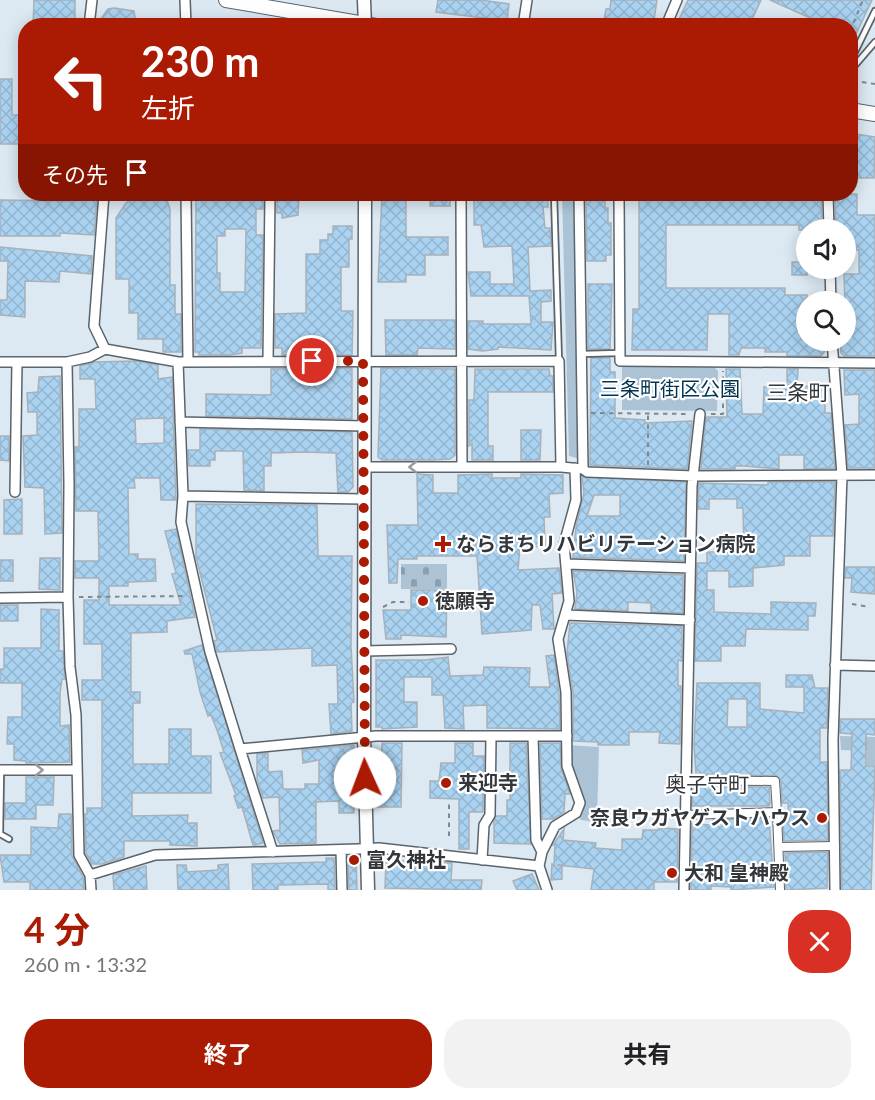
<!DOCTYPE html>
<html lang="ja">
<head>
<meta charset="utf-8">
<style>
  :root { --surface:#fff; --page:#f2f2f2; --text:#202124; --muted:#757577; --accent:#ab1b03 }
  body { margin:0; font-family:Lato,"Noto Sans JP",sans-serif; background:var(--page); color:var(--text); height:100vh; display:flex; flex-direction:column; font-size:22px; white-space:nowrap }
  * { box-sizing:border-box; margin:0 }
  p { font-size:20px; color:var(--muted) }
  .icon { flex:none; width:33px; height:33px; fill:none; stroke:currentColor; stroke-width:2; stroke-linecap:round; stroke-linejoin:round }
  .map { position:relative; height:890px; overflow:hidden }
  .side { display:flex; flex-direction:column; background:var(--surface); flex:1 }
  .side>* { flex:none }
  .banner { position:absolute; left:18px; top:18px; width:840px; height:183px; border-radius:24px; box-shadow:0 3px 15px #0003; background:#ab1b03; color:#fff; overflow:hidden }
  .controls { position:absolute; left:796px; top:219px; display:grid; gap:12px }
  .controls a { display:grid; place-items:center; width:60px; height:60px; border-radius:50%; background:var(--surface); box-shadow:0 3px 15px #0003; font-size:30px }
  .pin { position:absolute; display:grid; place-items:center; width:51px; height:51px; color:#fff; margin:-26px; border:3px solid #fff; border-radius:50%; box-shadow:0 2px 6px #0007 }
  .me { position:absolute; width:66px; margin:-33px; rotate:358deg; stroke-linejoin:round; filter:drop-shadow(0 0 4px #0008) }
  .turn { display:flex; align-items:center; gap:21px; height:126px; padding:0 24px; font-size:27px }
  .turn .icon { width:78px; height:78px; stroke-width:2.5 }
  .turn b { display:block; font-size:42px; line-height:51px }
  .then { display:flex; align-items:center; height:57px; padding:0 24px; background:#0003; gap:12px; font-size:22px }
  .round { display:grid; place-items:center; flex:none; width:63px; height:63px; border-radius:24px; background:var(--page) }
  .summary { display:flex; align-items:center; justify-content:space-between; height:102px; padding:0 24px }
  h1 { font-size:36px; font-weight:700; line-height:45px; color:var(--accent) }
  .cta { display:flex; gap:12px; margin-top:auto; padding:12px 24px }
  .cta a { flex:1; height:69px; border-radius:24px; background:var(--accent); color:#fff; font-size:24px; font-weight:700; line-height:69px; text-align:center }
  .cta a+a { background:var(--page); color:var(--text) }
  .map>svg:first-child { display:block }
  .cemetery { fill:url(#cemetery-stones) }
  .green { fill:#abc3d5 }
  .building { fill:url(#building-cross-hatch); stroke:#a6b1ba; stroke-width:1.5; fill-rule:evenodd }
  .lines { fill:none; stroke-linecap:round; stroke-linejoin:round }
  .service-casing { stroke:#5a646c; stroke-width:8 }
  .pedestrian-casing { stroke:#5a646c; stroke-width:10 }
  .minor-casing { stroke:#5a646c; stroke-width:12 }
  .tertiary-casing { stroke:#5a646c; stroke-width:15 }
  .secondary-casing { stroke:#5a646c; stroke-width:16 }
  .path { stroke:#80888e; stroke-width:2; stroke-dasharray:4.5 4.5; stroke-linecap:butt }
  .service { stroke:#fff; stroke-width:4.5 }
  .pedestrian { stroke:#fff; stroke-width:8 }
  .minor { stroke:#fff; stroke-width:9 }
  .tertiary { stroke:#fff; stroke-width:12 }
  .secondary { stroke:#fff; stroke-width:14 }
  .oneway { stroke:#999b9d }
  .route { stroke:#ab1b03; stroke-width:10; stroke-dasharray:0 18 }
  .poi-dot { fill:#ab1b03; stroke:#fff; stroke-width:2 }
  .labels { text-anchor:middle; stroke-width:4.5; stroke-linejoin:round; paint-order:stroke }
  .park-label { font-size:20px; fill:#003452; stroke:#fff }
  .poi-label { font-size:20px; font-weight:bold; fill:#33373b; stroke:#fff; text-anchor:start }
  .neighbourhood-label { font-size:21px; fill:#33373b; stroke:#fff }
</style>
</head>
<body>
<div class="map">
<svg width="875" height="890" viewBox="0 0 875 890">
  <defs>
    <pattern id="cemetery-stones" width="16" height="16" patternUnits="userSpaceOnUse" patternTransform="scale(1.5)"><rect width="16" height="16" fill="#abc3d5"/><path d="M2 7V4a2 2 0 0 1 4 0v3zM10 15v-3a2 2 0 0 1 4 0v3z" fill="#8c9fae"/></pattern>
    <pattern id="building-cross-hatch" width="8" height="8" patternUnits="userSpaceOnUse" patternTransform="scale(1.5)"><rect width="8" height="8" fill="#aad3f2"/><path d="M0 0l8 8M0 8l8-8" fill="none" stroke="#93b6d0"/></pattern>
  </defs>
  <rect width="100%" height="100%" fill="#dce8f2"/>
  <path class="cemetery" d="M401,564H447V589H401Z"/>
  <path class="green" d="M562,194H574L580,459L569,456Z
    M713,366L718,371L717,411L622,410V367Z
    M840,736L875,737V765H867V751L841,750Z
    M567,745L599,747L597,817L595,822L581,820L576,813L580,803L571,780Z"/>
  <path class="building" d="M34,0H75V26H33Z
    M438,0H481L509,4L507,21L436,12Z
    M611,0H657L653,26H603L606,9H610Z
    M688,0H761L749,26H676Z
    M770,0H872L850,47V26H828Z
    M114,8L134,11L136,26H96L108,9Z
    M0,79H12V115H26V144H0Z
    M850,133L875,137L874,178H850Z
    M161,194L167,200L170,209V285H175V314H181V352H163V339H138V313H129V279H116V218L126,203L133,198L147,196L156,200Z
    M196,194H263V209H256V235H263L261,348H242V353L229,355H199V352H195ZM225,229H246L245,292H220V273H217V236H225Z
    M277,194H299L298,215L282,218V213H277Z
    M382,194H406V237H448V255H425V275H406V282H378Z
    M474,194H547L548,207H543L545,228H550L551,246L528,247L530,291L551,290V301L541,302V322H553L551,350L498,347V349L483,351L468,349V321H483V324H531V322L529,296H471L468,272H490V284H514L512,246L484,247L481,225H474Z
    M586,194H605V208H608V223H611V255H606V261H587Z
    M800,194H821L822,230H799V225H666V288H785V295H807V340H825L826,350L821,356H787V352H765V348H741L739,355H729V314H708L707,350H632L633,309H639V198H797L800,197Z
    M835,194H857V215H875V356H844L841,353L840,340H846L844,274H859V250H846V230H836Z
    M430,195H450V206H430Z
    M97,197L94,235L60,233V236H0V200L69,201V198Z
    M333,226H352V239H349V267H341V311H353L352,355H315V346H294V355H282V348H275V314L306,313V254H320V240H328V234H333Z
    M0,247L92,256L91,274L60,271L59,282L25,281V317L0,315V300H7L8,261H0Z
    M792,262H807V275H792Z
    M588,284H612L610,349H588Z
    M385,320H455V349L418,348L417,355H386Z
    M591,358H610V372H615V418L645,420V423L692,421L687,469L590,465Z
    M136,361L158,365V379L172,377L176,500H161L160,478H134L135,488H128L129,554H138V559H155L156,581L128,582V586H109V605H181L172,574L176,573L165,531L176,529L195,617L167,621V632L131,633V692H140V703H133V764H169V729H191V756H211V793H132V816L188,815L187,823H197V846L170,845V841H124V857L102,864H92L86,853L85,814H87V808H102V700H82V680H102V644H84V600H99V578H75V561H99L98,511H76L75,447H79V409H96L95,379H80V366L94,362ZM164,418V443L136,444L135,419Z
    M352,368V419L206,416V394L271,395V369Z
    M381,368L455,369V455L450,459L433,460H382L378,457Z
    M475,369H549L550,376H553V392H488V446H493V460H472V444L469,446V400H474Z
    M726,369H740L742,414H763L764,387H787V369H798L797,386H825V413H831L835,468L804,469V455H779V469L744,466H735V469H701L706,417H727Z
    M844,370H875V468H848L845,425L859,424V394L845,395Z
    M60,376L62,533L45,534L44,488L25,487L23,436L37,435V412H28L27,393L38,392L39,377Z
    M200,429L352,432L353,487L348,492H338L336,453L303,452L271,453V466H264V491L244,490L243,451H215V460H210V466H189L188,450H200Z
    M521,430H541L540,460H521Z
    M0,436H9V461L0,460Z
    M417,474L433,475V493H458V475L492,474V478H521V474L563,475V493L549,494L550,517H544L545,547L520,546L518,570L559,568L562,593L552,594L554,629H543L540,605H532L531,630L482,634L477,556H417V559H398L397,583H389L387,525H418Z
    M582,477L686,482L684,561L573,557L576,527L584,493ZM594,495H620V516H587Z
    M768,482H835L833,536H810V556H784V565L753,568V586L729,587V571H707V590H714V612L771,614V602L816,603L815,616H808V630L746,629L745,646H721V661H695L697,563H707V552H744L743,508H737V499H709V509H698L699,483L768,485Z
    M22,499V534H4V500Z
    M196,504L317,505L318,556H352L351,646L354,702L351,703L352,731L331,734L329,704H338L337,665L312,666V648L217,652L214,641L217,640L196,557Z
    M40,558H60V590L39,589Z
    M0,560H13V581H0Z
    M846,567H875V594L851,592L852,578H845Z
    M573,571L683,575V613L651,612V603L628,602V611L575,609L577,592Z
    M411,590H447L446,637L401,635V639H386L383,610H411Z
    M0,605H18V621H0Z
    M41,609L59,610V651H63L65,679H62L60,693V726L69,725L70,762L26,763V761L14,760V744H7L8,717H22V683H0V669H4V648H41Z
    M570,623L682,626V661L678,660V686H681L680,744L659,743L660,732H629V745H598V742L573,741V692L567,653Z
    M202,645L263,843L255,845H253L242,807L238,808L234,796L236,795L220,753L224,752L217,730L211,715L208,716L200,692L192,654H185L184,651Z
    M554,655L559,693L560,729L487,728V705L463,706L464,729L445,728L443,695H432V677H404V702H417V727L382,729V727H376V660H425L448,657L450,676L483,675L484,667L530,668L529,687H550L546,656Z
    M786,675H812L815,688H828L827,728H820V762H827L828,840L784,841L783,822H789L788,803H782L781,781L777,776L696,774L694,744L697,683H760V709L804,713V687H786ZM728,699H747V727H727Z
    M840,719H875V735L866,734V766H875L871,890H842L840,770H851L852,734L840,733Z
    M382,743H402L401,807H377V790H380L381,784Z
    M455,743H473V756H484L483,812H469V849H459V799L430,798V781H439L441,763H455Z
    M510,743H526L531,844L494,843V821L496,816H507V800H510Z
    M540,743H560L561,768L570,794H565L564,812L553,819H542Z
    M354,745V813H339V801L316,802V843L280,844L273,831L280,830L279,797L263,798L257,779V754L268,753V772L282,771L283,789H305V784H319V760L303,763L302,750Z
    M26,777H54L53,805H36V819H5V803H26Z
    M693,786L769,787L770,803L769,806H692Z
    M59,814H71L72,856L83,877L84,890H30V882H4L0,855H31V827L58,828Z
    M769,818L774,887L731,890V887L711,886V890H691L692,824L713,825V820Z
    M659,828L678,829L677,882H654V890H591L594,869L557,865H562V879L551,880L552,864L554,865L555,845H553L564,829L563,840L596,843L595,848L622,850V839H642L643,830H659Z
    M828,852L827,888L786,890L785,853Z
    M348,857H356L357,890H349Z
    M326,858H334L335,890H328V884L278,885V890H253L252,864L326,862Z
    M386,860L452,863L451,880H482L481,890L385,888Z
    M228,864L229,890H178L177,865H186L187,872L218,870V865Z
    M146,866L147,890H114L113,875Z
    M532,874L539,890H517L513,881Z"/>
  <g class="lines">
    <g class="service-casing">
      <path id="service" d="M850,68L853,56L875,11
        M851,70L875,42
        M554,194L559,361
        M582,354L619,353
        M1,770L0,834L9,839"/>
    </g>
    <g class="pedestrian-casing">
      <path id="pedestrian" d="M686,780L775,781L777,812
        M685,815L777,812L780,890
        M779,847L835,846"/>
    </g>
    <g class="minor-casing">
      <path id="minor" d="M185,0L186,26
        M89,26L92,0
        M523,26L527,0
        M666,26L677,0
        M104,194L94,326L105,349
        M186,194L188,362
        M461,194L462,467
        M579,194L583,469
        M619,194L620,361L875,363
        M828,194L829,230
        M830,268L831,302
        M832,340L842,475L833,740L835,890
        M268,361L270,194
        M0,362H67L90,357L105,349L178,362L559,361L561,467
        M67,362L69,485L68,597
        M178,362L183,496L181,522L210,652L240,749L376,736H567
        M180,422L364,426
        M364,467H561L583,469L587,472L694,476L875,475
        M15,492L17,362
        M183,496L364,499
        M567,564L690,568
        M0,598L68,597L70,667L76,715L79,855L90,875L91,890
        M565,615L690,620
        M364,651L451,649
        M835,665L875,666
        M533,736L536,840L542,852
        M240,749L273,852
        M0,770H77
        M341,850L342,890
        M482,860L484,825L490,815L491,737
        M90,875L155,855L358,849L379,848L539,866
        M547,890L539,866L542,852L555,826L576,813L580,803L567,766L566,692L558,639L569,601L564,544L576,500L575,468
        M684,890L692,486L700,414"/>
    </g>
    <g class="tertiary-casing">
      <path id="tertiary" d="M364,0L365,26
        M365,194L364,737L368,890"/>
    </g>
    <g class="secondary-casing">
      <path id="secondary" d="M226,0L376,26
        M850,110L875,114"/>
    </g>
    <path class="path" d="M850,31L863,0
      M862,82L875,84
      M591,413L690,414
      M711,414H723V371
      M648,465V414
      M79,597L187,596
      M852,604L869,607
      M383,607L393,602H409
      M449,836V800"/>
    <use href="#service" class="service"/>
    <use href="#pedestrian" class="pedestrian"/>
    <use href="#minor" class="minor"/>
    <use href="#tertiary" class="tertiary"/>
    <use href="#secondary" class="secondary"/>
  </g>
  <defs><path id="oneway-chevron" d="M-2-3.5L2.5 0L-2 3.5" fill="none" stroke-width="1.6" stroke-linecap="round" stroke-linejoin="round" transform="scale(1.5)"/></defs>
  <g class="oneway">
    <use href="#oneway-chevron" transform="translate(413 467) rotate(180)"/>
    <use href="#oneway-chevron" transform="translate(39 770)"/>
  </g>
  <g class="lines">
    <path class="route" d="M312,361H363L365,778"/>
  </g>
  <g class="poi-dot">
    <path d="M440 535h6v6h6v6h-6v6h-6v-6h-6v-6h6z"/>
    <circle cx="423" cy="601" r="6"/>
    <circle cx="446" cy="783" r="6"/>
    <circle cx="822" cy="818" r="6"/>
    <circle cx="354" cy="860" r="6"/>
    <circle cx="672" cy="873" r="6"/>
  </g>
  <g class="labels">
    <g class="park-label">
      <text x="670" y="396">三条町街区公園</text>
    </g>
    <g class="poi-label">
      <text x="456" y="551">ならまちリハビリテーション病院</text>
      <text x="435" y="608">徳願寺</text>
      <text x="458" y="790">来迎寺</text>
      <text x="810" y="825" text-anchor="end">奈良ウガヤゲストハウス</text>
      <text x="366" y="867">富久神社</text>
      <text x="684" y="880">大和 皇神殿</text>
    </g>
    <g class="neighbourhood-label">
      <text x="798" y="400">三条町</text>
      <text x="707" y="792">奥子守町</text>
    </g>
  </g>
</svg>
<div class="controls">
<a><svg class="icon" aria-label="sound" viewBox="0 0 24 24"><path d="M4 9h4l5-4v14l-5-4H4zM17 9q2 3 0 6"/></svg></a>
<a><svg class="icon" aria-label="search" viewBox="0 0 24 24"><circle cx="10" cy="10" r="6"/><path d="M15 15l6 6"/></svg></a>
</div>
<div class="pin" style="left:312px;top:361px;background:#d93025"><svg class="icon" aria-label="arrive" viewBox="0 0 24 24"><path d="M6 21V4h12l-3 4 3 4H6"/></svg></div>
<svg class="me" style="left:365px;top:778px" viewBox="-20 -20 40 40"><circle r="19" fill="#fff"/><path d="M0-13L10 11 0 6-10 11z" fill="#ab1b03"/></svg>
<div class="banner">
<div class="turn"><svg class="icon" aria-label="left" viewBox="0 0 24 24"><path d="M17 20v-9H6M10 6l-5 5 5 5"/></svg><div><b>230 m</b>左折</div></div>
<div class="then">その先<svg class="icon" aria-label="arrive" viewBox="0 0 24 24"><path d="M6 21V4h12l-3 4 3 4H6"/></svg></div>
</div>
</div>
<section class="side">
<div class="summary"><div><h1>4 分</h1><p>260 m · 13:32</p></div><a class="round" style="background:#d93025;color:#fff"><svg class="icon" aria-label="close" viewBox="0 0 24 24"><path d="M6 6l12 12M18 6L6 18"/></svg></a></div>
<div class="cta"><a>終了</a><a>共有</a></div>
</section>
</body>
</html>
